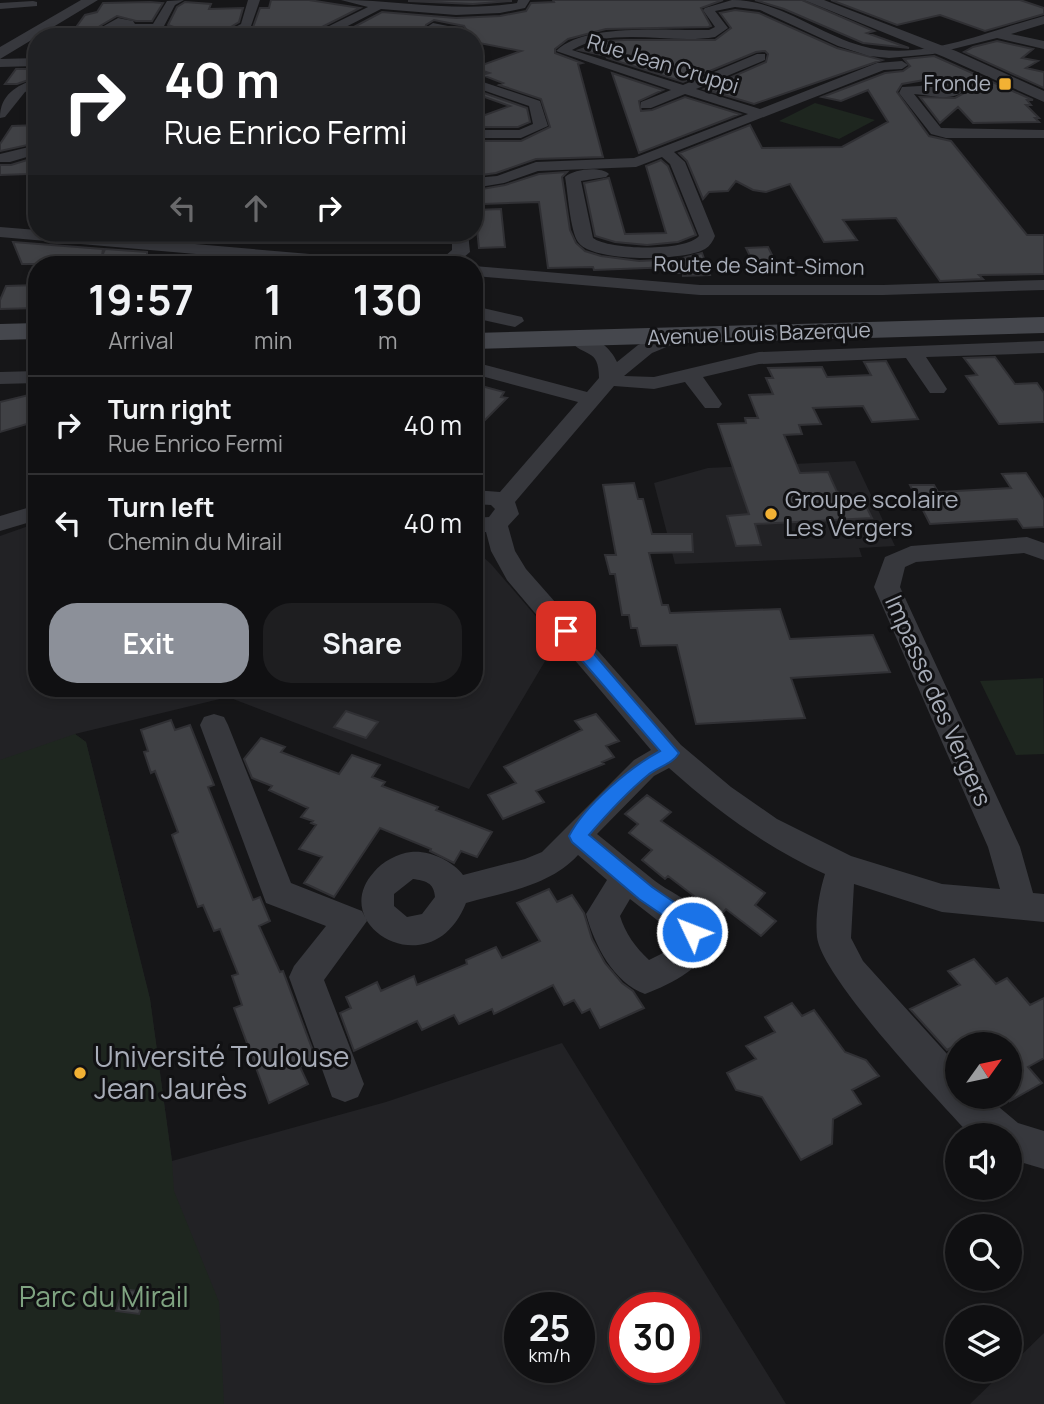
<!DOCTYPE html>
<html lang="en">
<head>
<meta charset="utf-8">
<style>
  :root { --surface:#101012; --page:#1e1e20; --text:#f1f3f6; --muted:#9c9d9f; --line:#303032; --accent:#8c9099 }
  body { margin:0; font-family:Manrope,sans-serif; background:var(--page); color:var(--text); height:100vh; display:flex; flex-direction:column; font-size:26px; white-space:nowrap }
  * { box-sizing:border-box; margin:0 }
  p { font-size:23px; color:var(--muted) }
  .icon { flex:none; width:38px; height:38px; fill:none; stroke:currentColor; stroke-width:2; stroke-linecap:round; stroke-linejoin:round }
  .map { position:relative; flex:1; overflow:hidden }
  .side { position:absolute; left:28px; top:256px; width:455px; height:441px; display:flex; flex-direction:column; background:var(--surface); border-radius:28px; box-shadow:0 4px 10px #0003,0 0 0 2px var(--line) }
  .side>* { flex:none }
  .top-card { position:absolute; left:28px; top:28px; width:455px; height:214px; border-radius:28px; box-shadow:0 4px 10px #0003,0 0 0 2px var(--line); background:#202124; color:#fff; overflow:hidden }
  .needle { width:46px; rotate:57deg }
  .controls { position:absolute; left:945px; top:1032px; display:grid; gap:14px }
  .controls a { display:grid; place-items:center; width:77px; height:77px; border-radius:50%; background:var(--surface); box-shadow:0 4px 10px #0003,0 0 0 2px var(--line); font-size:35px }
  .speed { position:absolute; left:504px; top:1292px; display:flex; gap:14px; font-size:35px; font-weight:700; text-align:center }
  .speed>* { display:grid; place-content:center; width:91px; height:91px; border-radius:50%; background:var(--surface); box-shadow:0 4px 10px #0003,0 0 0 2px var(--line); line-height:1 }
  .speed small { font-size:18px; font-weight:400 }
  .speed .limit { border:10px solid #d22; background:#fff; color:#111 }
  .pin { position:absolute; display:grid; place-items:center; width:60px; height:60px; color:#fff; margin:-30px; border-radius:14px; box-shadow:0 4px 10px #0006 }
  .me { position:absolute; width:77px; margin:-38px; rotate:313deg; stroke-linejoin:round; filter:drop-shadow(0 0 5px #0008) }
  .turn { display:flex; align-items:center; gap:24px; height:147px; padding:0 21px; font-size:32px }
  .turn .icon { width:91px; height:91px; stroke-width:2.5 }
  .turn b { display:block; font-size:49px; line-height:60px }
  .lanes { display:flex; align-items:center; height:66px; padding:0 21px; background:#0003; justify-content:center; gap:35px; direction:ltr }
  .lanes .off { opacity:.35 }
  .eta { display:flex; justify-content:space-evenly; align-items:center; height:119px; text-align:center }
  .eta b { font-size:42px; font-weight:700; line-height:49px }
  .cta { display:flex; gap:14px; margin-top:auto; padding:14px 21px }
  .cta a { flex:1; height:80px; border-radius:28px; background:var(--accent); color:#fff; font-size:28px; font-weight:700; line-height:80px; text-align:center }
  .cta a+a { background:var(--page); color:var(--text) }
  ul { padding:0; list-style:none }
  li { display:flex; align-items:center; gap:21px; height:98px; padding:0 21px; border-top:2px solid var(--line) }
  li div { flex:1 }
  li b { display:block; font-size:26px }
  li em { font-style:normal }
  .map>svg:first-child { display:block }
  .built { fill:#222225; fill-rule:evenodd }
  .green { fill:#1e261f }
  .building { fill:#404145; stroke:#303034; stroke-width:2 }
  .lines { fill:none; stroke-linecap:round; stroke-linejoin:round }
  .minor { fill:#37383d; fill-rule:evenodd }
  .tertiary { fill:#37383d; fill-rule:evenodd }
  .secondary { fill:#45474d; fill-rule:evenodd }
  .route { fill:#1a73e8; stroke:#114b97; stroke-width:2 }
  .poi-dot { fill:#f2b134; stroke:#111113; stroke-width:2.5 }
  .labels { text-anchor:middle; stroke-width:6; stroke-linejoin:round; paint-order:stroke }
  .far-street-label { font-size:21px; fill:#a8adb8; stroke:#111113 }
  .far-poi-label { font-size:21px; fill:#a8adb8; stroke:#111113; text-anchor:end }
  .poi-label { font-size:24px; fill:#a8adb8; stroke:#111113; text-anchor:start }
  .street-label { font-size:24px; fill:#a8adb8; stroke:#111113 }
  .near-poi-label { font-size:28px; fill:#a8adb8; stroke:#111113; text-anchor:start }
  .near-park-label { font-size:28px; fill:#7fa381; stroke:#111113 }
</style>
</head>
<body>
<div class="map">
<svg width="1044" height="1404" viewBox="0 0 1044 1404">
  <rect width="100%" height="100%" fill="#161618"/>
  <path class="built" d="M855,461L895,546L859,548L862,557L675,564L654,483L708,468Z
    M37,523V688H474V549L491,564L557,641L469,789L228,697L75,734L86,742L150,999L172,1161L386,1102L562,1043L786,1404H0V536ZM520,1307H579V1367H520ZM625,1307H684V1367H625Z
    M1044,1333V1404H970L1005,1370H1010V1366Z"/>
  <path class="green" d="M815,103L875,120L839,139L779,121Z
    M1043,678L1044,754L1016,755L980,681Z
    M75,734L86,742L150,999L172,1161L174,1191L219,1302L224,1404H0V760Z"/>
  <path class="building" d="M271,0H309L360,8L320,28L318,37H239L252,30L260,8H269Z
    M449,0H511V1L473,4L408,1Z
    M553,0H723L701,8L711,26L708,27L606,29L568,39L555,49V53L582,63L578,64L603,157L536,159L496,173L481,175L480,164H476L475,141H521L550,127L541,99L499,85L503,83L482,75L489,73L474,68L521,51L474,42V37H463L468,32L464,26L434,20L426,25L425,28L429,33L442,36L424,32L415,37H335L382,12L456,18L500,16L526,11L531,3L554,2Z
    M755,0H802L874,31L867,33L909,48L863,43L784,9Z
    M831,0H1020L1044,8V14L985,31L940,15L897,25Z
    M185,2L211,4L209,9L243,8L239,22L214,37H202L168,25L177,7Z
    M103,3L150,2L163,3L152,21H136L117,16L100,26L104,31L101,37H69L85,15L97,12Z
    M735,10L759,13L837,48L882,60L754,104L704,89L766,62L768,54L765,51L756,52L683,82L607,58L606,56L579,50L606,41L624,40H715L731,28L720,13Z
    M997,41L1033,49L1022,58L1038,61L1026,68L1044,72V88L964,52L973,47Z
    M934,56L1033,100H1027L1031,105H1026L1039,118H1035L1039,122L973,123L958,107L940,123L920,97L955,98L968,91L967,87L941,77L902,84L897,92L929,136L951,141L1027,235H1044V274L979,275L983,279L940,281L896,218L843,220L857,240L824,242L790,184L766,192L753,190L736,181L728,191L709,192L703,199L687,161L679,153L750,125L762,148L842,147L888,122L868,90L841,101L822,97L885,73L903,71L910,66L904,59Z
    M16,69H37V77L17,84H5Z
    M612,73L663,90L639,101L641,111L652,110L685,97L740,114L639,153Z
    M481,92L527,108L530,122L518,127H474V119L510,106L476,94Z
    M37,125V143L0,151V144L12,126Z
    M37,157L28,174L0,175V165H11Z
    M661,160L668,166L696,235L678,242L647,245L615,242L595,236L584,183L609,178L625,234L666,233L646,166Z
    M567,172L562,177L570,230L576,243L585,251L601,256L639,261L679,259L702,253L710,275L683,276V273H676L674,267L594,270L593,267L548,268L539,202L483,204L482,189L505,185L539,174Z
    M501,209L505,247L479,248L475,210Z
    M13,242L103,249L102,256L105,249L147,252V264H22Z
    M768,247L778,267L756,268L746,248Z
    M37,285V308L0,309V300L6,286Z
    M995,357L1015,384L1037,383L1044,393V422L999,424L966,376L977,375L964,358Z
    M886,361L918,419L872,422L863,406L813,408L821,424L799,425L802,434L784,435L800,473L828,472L837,492L851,499L862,498L872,518L755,524L761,545L736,546L727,516L749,514L718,424L746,423L745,418H758L749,395L773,394L766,378H773L768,368L822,367L827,377L871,375L864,362Z
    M474,384L504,392L501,397L507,398L474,431Z
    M37,393V421L0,432V402Z
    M1026,473L1044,500V527L1023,528L1017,519L930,524L910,485H934L938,492L1011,488L1002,474Z
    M634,483L638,499H643L652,534H692L693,552L649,553L662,605H668L670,613L780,609L790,639L873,635L890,672L791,678L805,718L696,724L677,645L641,646L637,628H631L629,615H622L615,574H610L605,555H616L603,485Z
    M346,711L378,722L366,738L334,727Z
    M596,714L619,741L606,746L614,757L602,762L604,764L536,791L544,802L503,819L488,795L516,783L504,767L582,730L575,721Z
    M171,720L175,730L190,725L214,785L208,787L253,900L260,897L270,921L259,926L280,972L283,971L316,1059L300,1067L308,1084L269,1103L234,1008L242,1005L232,976L238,974L220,929L214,931L203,905L198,907L172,835L178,832L155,771L151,773L144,752L148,751L141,730Z
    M261,738L285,747L281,752L339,774L352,755L380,765L372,777L385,782L382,786L438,807L436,810L492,832L477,857L461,851L454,863L430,851L431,849L380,828L334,897L304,883L322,857L299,849L316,825L311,823L313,821L301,817L308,808L269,790L272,786L252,778L244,759Z
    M647,795L671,812L661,821L765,893L755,905L776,921L761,936L726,909L720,916L668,876L665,879L642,860L652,850L629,833L638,824L625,814Z
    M549,889L557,902L572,895L584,913L592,939L605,963L622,983L633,991L644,1008L600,1028L590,1009L582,1013L574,1000L564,1005L553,985L494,1014L492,1009L459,1024L454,1015L422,1030L417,1021L354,1051L340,1013L351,1008L346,997L377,982L381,991L414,976L417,985L467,964L466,960L496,947L502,958L540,941L517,903Z
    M974,959L996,984L1007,978L1030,1005L1044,998V1058L1028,1067L1042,1083L1010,1101V1045H957L947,1050L910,1009L960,985L948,971Z
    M792,1003L802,1016L814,1010L845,1052L866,1060L879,1076L852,1090L861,1104L833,1119L832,1144L801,1160L762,1097L736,1090L727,1073L756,1059L746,1046L775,1032L765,1017Z
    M123,1289L146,1292L139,1314L116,1311Z"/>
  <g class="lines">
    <path class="minor" d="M184,0L175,5L164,26L185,37H169L155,31H112L102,27L118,18L133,21L135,24H153L167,1Z
      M248,0H260L250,29L232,37H216L241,24Z
      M341,0C401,0 457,13 517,3L518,0H530L525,8L500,13L456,15L381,9L332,34L333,37H321V30L368,7Z
      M732,0C780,0 818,34 862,46C921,63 987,31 1044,16V24L1011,34L1044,41V49L997,38L933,54L889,58L869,56L838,46L760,10L735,7L715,11L728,28L715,37C670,45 614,25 572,50L683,85L757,54H765V60L696,89L760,109L877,63L902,61L908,65L902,69L884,70L674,152L685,162L715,236C713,241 710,246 705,249C685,261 592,263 578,242C570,230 568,193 565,177C574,169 600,166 609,174L606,177L581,181L593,238C609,250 685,252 699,236L670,164L662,157L636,167L538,171L504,183L474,188V178L497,176L536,162L634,158L748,114L685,94L651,108H641V102L671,90L556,51C585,22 669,31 709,30L715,27L703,10L705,8Z
      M33,1L37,2V6L0,9V3Z
      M433,23L463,29L465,32L459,37H444L448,33L429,30L427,27Z
      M37,58V66L0,67V59Z
      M37,79V88L25,92L5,117L0,118C0,95 16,85 37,79Z
      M474,79L540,101L548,126L521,138H474V130H519L533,124L529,106L474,87Z
      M942,80L966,89C952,103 931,95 914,94L941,128L1044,130V138H946L931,134L899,93L902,87L920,86Z
      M37,145V154L10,162H0V154Z
      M0,227L37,230V233H67L368,259L377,264H311L0,237Z
      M452,233H468L470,252L456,264H436L452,250Z
      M474,266L700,285H883L1044,280V290L883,295H700L474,276Z
      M474,306L522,317L524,321L515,327L474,318Z
      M674,331L684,337L681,341L652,353L624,376L654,377L759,352L1044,341V353L926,357L947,389L944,393H930L906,358L759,364L703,377L722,404L719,408H705L685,382L654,389L614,386L515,502L519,514L508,526L515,551L526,569L681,745L731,787L777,819L851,856L942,884L1000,889L988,847L874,587L885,557L911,546L1027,537L1044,543V560L1024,553L916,562L905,567L900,587L1020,847L1033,893L1044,894V922L942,912L854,884L851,938L863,961L957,1065V1097H987L1018,1123L1044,1131V1169L1010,1159V1136H971C939,1101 822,978 817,937C815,917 819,893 825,874C766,847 717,811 669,768L654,776L597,834C617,850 636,866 655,881C668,891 684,897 696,909C737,951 680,981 645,994C613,982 595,946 586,914L607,880L578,855C550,886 505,892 466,903C432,989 325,926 374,872C382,862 398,853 411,852C429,850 453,861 463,875L525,859L542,852L634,760L651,750L507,580L491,551L486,532L474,533V518L489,517L495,509L491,505L474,504V490L500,492L578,402L474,374V362L587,392L599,378C599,347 584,358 569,340L572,336C590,331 610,346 617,362L638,345ZM413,879C425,881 434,882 435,897L422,914L407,917L394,906V894ZM630,899L675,934L676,940L663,953L649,960C636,948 625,933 620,916Z
      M37,371V383L0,384V372Z
      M37,505V520L0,531V516Z
      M214,714L224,717L228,725L291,883L362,911L367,921L324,980L364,1084L358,1097L345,1102L332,1097L289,977L294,966L326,926L266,903L200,725L204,717Z"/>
    <path class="tertiary" d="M81,0H98L0,59V47Z
      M804,0H824L956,51L1044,91V102L944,57Z"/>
    <path class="secondary" d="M1044,317V333L474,349V333Z
      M37,323V339L0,340V324Z"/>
  </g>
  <path class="route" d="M566,626L571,627L679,753C673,764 657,767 648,775C626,793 607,814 589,835L652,887L690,913L702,932L699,938L692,940L686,938L677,925L639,899L572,842L569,836C585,805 629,768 660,751L560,635L558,631L560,627Z"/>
  <g class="poi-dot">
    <rect x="998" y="77" width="14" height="14" rx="3.5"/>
    <circle cx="771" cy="514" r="7"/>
    <circle cx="80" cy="1073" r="7"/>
  </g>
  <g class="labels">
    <g class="far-street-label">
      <text transform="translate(663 64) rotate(17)" y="7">Rue Jean Cruppi</text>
      <text transform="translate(759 266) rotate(1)" y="7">Route de Saint-Simon</text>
      <text transform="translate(759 334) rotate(-2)" y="7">Avenue Louis Bazerque</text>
    </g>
    <g class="far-poi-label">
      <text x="991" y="91">Fronde</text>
    </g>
    <g class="poi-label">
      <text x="785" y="508">Groupe scolaire<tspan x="785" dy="28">Les Vergers</tspan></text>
    </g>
    <g class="street-label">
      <text transform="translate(938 701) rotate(66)" y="8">Impasse des Vergers</text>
    </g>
    <g class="near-poi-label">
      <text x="94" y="1067">Université Toulouse<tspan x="94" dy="32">Jean Jaurès</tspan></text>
    </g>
    <g class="near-park-label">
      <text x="104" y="1307">Parc du Mirail</text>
    </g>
  </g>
</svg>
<div class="controls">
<a><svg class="needle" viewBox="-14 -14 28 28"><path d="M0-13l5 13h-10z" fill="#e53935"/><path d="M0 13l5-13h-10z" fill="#9c9d9f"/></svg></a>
<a><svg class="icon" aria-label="sound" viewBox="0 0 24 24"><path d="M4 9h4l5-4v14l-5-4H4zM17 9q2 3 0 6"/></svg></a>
<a><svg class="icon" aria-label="search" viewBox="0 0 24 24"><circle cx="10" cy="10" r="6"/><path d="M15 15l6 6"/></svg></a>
<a><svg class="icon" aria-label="layers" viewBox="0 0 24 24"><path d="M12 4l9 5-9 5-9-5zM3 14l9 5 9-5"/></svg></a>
</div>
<div class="speed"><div>25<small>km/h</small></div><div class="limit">30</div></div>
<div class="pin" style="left:566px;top:631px;background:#d93025"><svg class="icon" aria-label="arrive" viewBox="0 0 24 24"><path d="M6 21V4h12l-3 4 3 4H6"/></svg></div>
<svg class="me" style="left:692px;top:932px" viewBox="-20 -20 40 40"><circle r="17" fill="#1a73e8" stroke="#fff" stroke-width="3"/><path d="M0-11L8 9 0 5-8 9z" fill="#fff"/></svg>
<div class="top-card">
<div class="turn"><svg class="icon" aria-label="right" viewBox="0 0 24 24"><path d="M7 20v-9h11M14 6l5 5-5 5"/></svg><div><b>40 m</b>Rue Enrico Fermi</div></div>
<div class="lanes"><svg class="icon off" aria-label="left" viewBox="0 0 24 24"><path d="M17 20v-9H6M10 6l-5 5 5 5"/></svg><svg class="icon off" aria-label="ahead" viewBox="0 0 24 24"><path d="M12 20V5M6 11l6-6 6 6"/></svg><svg class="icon" aria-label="right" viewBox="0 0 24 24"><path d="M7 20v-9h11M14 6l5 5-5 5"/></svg></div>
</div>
<section class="side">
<div class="eta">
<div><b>19:57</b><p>Arrival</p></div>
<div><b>1</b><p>min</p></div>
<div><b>130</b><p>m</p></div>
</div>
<ul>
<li><svg class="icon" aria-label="right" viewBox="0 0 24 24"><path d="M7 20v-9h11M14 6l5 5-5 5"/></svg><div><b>Turn right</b><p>Rue Enrico Fermi</p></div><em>40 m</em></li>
<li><svg class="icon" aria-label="left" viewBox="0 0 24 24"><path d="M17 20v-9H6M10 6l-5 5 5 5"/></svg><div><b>Turn left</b><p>Chemin du Mirail</p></div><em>40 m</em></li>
</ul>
<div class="cta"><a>Exit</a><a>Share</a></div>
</section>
</div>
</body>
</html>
